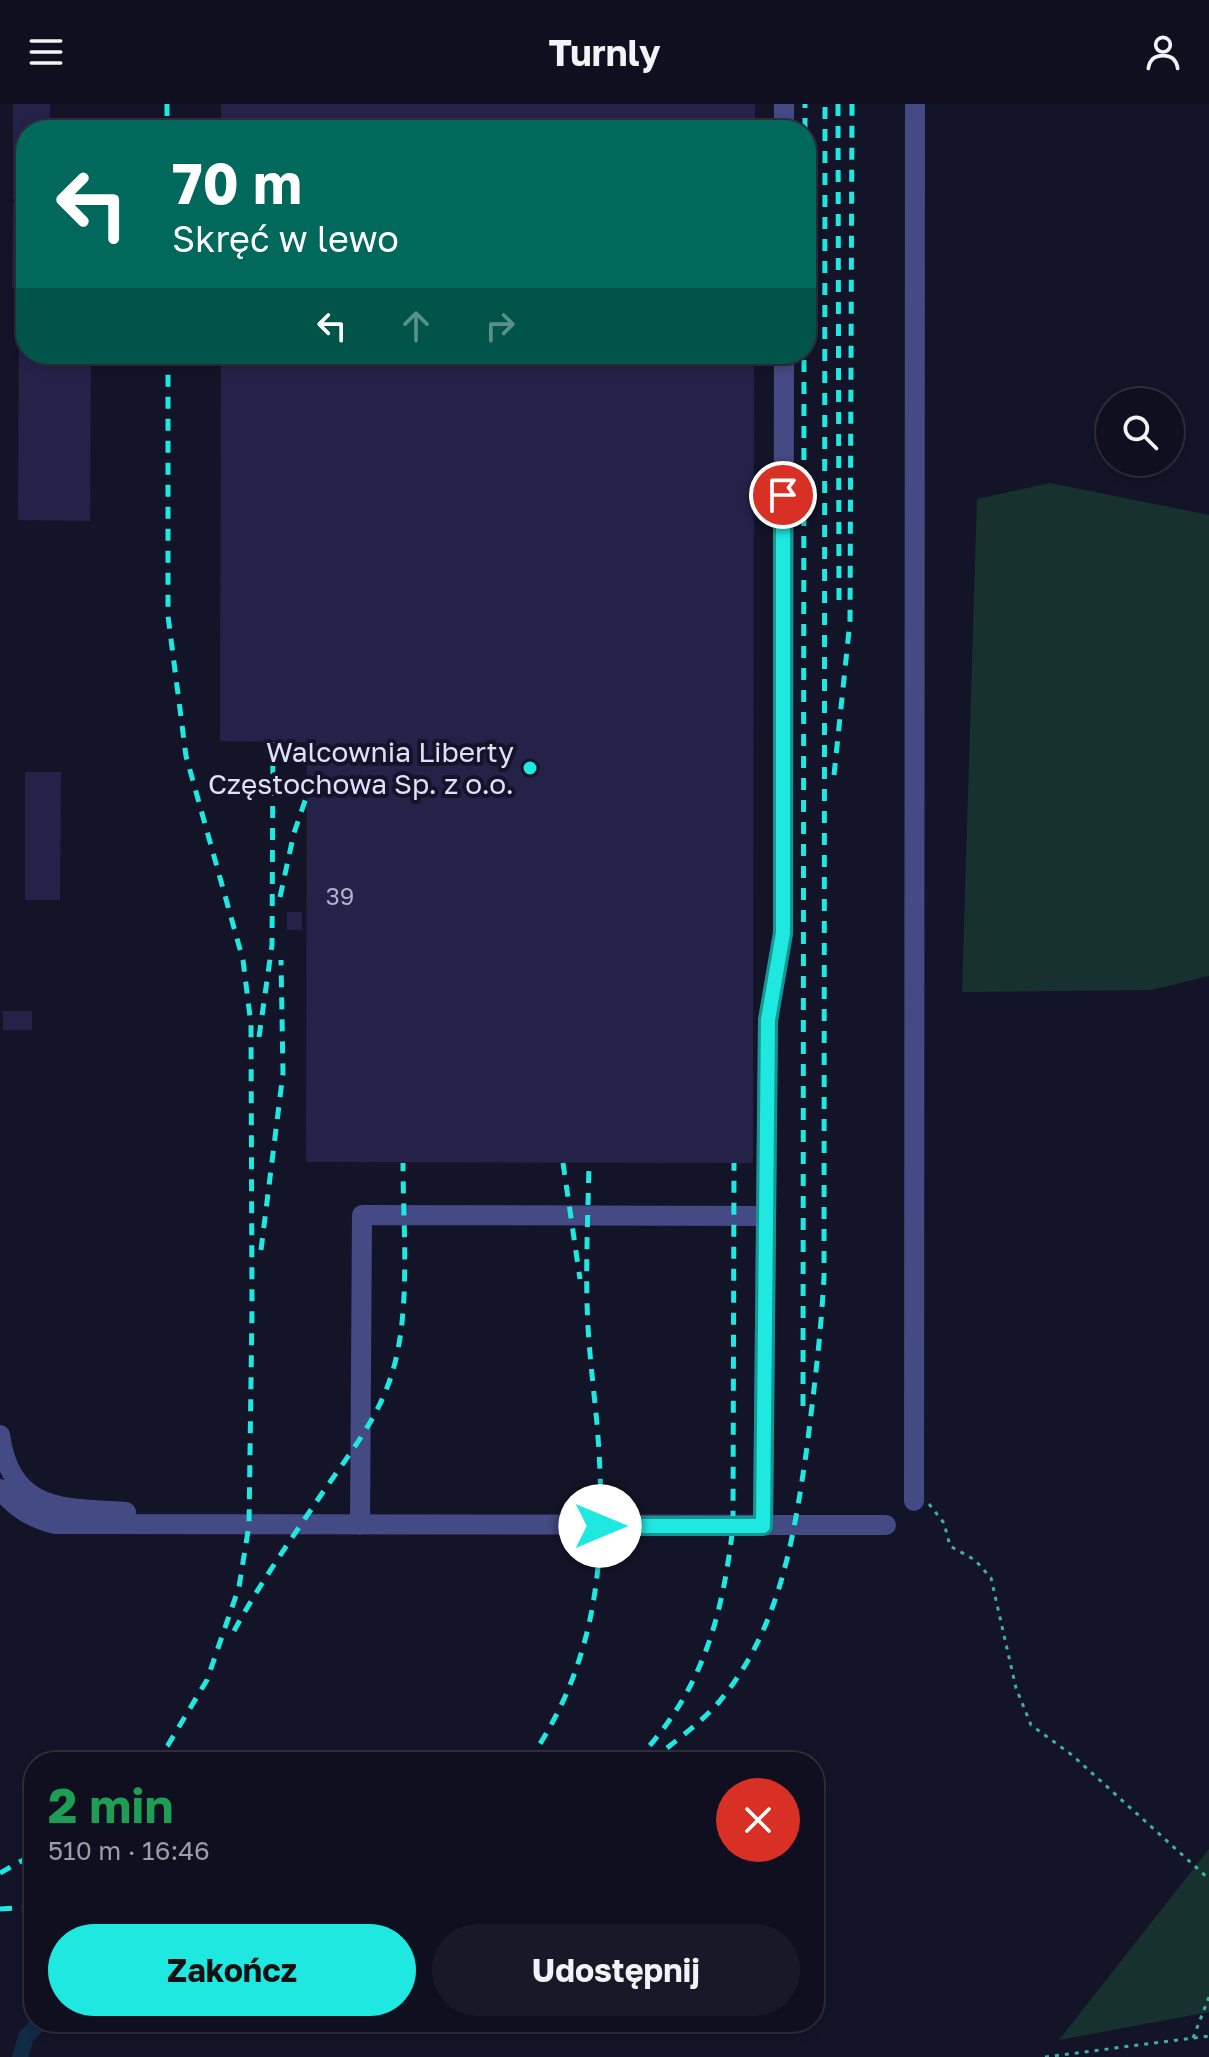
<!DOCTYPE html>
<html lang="pl">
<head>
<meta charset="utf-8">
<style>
  :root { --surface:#0f0f1f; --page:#181828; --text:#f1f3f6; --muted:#9b9ca4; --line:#2f2f3d; --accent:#1fe8e1 }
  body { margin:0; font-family:"Golos Text",sans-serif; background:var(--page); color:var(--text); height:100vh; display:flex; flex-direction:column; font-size:30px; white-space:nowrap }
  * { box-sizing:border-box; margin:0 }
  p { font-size:26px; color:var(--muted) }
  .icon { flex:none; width:44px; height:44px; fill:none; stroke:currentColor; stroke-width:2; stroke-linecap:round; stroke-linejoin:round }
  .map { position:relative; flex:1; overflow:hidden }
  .panel { position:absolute; left:24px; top:1648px; width:800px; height:280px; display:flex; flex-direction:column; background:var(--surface); border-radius:32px; box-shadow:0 4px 12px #0003,0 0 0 2px var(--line) }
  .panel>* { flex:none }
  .hud { position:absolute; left:16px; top:16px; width:800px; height:244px; border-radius:32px; box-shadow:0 4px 12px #0003,0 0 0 2px var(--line); background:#00695c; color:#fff; overflow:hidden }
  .fabs { position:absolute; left:1096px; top:284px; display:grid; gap:16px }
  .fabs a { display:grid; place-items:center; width:88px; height:88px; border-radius:50%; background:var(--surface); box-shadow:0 4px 12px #0003,0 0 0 2px var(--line); font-size:40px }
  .pin { position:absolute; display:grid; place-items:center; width:68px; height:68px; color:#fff; margin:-34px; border:4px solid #fff; border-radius:50%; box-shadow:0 2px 8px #0007 }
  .me { position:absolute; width:88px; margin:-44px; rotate:90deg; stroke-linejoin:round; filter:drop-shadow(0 0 6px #0008) }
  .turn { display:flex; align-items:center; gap:28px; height:168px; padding:0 24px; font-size:36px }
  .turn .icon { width:104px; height:104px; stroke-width:2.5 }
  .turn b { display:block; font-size:56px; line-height:68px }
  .lanes { display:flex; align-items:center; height:76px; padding:0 24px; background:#0003; justify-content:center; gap:40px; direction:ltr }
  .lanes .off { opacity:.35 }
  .round { display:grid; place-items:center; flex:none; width:84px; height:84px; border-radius:42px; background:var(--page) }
  .headline { display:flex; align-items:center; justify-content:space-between; height:136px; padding:0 24px }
  h1 { font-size:48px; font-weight:700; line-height:60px; color:#1e9e55 }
  .action { display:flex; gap:16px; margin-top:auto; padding:16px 24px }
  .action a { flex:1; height:92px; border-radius:48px; background:var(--accent); color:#111; font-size:32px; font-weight:700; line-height:92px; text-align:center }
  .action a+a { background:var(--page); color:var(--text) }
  header { display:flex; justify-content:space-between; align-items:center; height:104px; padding:0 24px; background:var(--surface); font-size:36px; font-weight:700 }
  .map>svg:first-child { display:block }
  .green { fill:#17322e }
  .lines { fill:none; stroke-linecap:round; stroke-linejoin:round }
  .canal { stroke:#112b45; stroke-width:16 }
  .building { fill:#242248 }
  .path { stroke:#3eb19a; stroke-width:3; stroke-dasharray:4 6; stroke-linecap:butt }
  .minor { stroke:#444a83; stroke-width:20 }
  .rail { stroke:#1fe8e1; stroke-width:5; stroke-dasharray:12 10; stroke-linecap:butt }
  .route-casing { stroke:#149792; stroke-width:20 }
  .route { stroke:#1fe8e1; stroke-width:14 }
  .poi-dot { fill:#1fe8e1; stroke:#141429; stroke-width:3 }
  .labels { text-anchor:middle; stroke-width:8; stroke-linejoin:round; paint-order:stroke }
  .number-label { font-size:24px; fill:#b0b0cf }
  .poi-label { font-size:28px; fill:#dfe0fc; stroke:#141429; text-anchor:end }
</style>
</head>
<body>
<header><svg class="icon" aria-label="menu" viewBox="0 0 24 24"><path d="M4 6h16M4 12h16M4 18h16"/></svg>Turnly<svg class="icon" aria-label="person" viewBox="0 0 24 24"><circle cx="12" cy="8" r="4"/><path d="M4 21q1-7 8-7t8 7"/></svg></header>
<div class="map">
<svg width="1209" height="1953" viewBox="0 0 1209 1953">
  <rect width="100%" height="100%" fill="#141429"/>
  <path class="green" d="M1050,379L1209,411V872L1151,886L962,888L977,395Z
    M1209,1745V1908L1059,1936Z"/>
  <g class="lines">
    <path class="canal" d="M20,1953L26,1933L40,1918"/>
  </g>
  <path class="building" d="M13,0H50V26H26V184H12L13,99H16V94H13Z
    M221,0H755V26H221Z
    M19,218H26V250H91L90,417L18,416Z
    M221,250H754L753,1059L306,1058L307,638L220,637Z
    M25,668H61L60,796H25Z
    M287,808H302V826H287Z
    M3,907H32V926H3Z"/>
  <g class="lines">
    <path class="path" d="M929,1400L944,1419L950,1442L975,1456L991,1474L1016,1584L1031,1621L1072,1651L1209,1775
      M1193,1934L1209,1893
      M1045,1953L1209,1932"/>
    <path class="minor" d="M784,26V0
      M0,1331C11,1409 64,1404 126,1408
      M0,1385C15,1404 30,1413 54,1420L886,1421
      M914,1397L915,0
      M360,1421L362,1111L766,1112
      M763,1422L768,916L783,829L784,250"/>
    <path class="rail" d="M167,0V26
      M838,0L839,500
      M805,26V0
      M834,671L850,517L852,0
      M280,793L294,729L307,691
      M259,933L272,841L273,638
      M563,1059L580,1175
      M261,1146L283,969L281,856
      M803,1302L804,250
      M234,1527C260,1479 292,1434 323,1388C350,1349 380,1312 393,1266C411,1205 403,1123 403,1059
      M152,1658L168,1641L207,1576L239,1483L249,1421L252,1205L251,921L243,856L186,652L168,512V250
      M528,1658C601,1554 607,1443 597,1320C594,1288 590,1256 588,1223C585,1169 588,1113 589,1059
      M635,1658C702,1588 722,1516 733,1422L734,1059
      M650,1658C672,1639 700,1620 719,1598C780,1525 794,1434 807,1343C814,1286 821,1230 824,1173L825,0
      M0,1769L34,1750
      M0,1805L34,1803"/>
  </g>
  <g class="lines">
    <g class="route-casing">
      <path id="route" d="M600,1422H763L768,916L783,829V391"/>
    </g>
    <use href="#route" class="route"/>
  </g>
  <circle class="poi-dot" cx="530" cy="664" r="8"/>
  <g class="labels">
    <g class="number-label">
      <text x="340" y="801">39</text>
    </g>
    <g class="poi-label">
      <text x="514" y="658">Walcownia Liberty<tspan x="514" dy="32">Częstochowa Sp. z o.o.</tspan></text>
    </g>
  </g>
</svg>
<div class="fabs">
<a><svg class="icon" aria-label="search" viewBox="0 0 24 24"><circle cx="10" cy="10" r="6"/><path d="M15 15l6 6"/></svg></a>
</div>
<div class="pin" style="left:783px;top:391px;background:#d93025"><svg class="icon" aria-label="arrive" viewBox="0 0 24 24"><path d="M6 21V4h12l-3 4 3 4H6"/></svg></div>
<svg class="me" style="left:600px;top:1422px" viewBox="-20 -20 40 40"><circle r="19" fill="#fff"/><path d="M0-13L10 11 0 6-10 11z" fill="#1fe8e1"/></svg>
<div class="hud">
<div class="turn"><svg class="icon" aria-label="left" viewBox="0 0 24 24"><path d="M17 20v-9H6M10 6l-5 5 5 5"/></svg><div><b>70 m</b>Skręć w lewo</div></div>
<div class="lanes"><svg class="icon" aria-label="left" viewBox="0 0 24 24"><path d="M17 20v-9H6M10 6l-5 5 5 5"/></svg><svg class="icon off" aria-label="ahead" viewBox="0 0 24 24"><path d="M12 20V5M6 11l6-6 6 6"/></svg><svg class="icon off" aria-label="right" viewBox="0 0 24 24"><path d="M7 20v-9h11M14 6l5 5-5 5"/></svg></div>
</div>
<section class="panel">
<div class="headline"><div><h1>2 min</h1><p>510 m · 16:46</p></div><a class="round" style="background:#d93025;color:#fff"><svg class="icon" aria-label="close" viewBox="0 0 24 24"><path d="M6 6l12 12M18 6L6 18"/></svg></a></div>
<div class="action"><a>Zakończ</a><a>Udostępnij</a></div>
</section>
</div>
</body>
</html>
